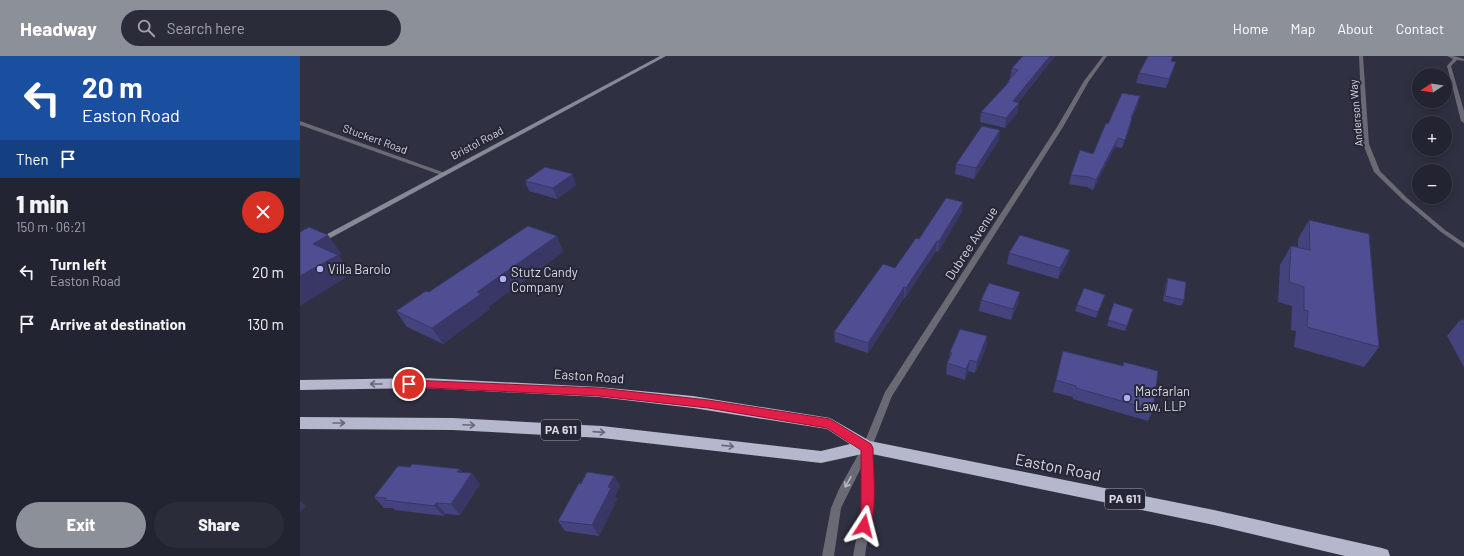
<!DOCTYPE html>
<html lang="en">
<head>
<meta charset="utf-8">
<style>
  :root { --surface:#232431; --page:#2b2c39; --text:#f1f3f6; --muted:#a3a4ab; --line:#40414d; --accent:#8c9099 }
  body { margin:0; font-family:Barlow,sans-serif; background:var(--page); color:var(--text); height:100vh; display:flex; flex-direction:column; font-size:15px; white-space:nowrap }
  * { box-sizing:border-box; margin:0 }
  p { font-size:13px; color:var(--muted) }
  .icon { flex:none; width:22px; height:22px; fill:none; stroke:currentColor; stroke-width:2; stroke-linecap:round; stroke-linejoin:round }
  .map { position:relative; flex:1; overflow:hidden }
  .sheet { display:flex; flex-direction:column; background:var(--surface); width:300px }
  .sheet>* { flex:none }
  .top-card { background:#1a4fa0; color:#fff; overflow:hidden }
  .needle { width:26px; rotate:258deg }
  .buttons { position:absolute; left:1112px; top:12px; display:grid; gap:8px }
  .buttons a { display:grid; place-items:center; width:40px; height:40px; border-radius:50%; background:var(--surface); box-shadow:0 2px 10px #0003,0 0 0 1px var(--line); font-size:20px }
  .pin { position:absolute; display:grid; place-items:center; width:34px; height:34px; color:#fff; margin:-17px; border:2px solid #fff; border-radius:50%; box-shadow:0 1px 4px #0007 }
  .me { position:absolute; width:44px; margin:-22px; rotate:9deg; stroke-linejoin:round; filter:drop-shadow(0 0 3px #0008) }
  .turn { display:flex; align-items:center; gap:14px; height:84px; padding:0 16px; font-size:18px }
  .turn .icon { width:52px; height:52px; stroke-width:2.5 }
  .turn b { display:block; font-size:28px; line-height:34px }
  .then { display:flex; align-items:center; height:38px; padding:0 16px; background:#0003; gap:8px; font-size:15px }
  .round { display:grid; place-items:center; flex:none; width:42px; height:42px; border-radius:21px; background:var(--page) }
  .headline { display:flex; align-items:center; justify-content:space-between; height:68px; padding:0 16px }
  h1 { font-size:24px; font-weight:800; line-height:30px }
  .button { display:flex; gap:8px; margin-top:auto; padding:8px 16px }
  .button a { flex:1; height:46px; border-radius:24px; background:var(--accent); color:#fff; font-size:16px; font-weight:800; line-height:46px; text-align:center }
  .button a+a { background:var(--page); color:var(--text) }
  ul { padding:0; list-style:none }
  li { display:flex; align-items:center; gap:12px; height:52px; padding:0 16px }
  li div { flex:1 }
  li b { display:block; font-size:15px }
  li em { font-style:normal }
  header { display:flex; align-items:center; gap:24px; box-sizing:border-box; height:56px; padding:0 20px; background:var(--accent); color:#fff }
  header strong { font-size:19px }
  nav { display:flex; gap:22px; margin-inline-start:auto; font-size:14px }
  .search { width:280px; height:36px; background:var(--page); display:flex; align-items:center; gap:10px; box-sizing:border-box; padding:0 14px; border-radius:22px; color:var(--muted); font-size:15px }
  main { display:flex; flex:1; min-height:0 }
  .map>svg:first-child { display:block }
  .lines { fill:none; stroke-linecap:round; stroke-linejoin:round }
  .street { fill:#696a73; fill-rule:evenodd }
  .secondary { fill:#888997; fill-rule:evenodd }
  .highway { fill:#b5b7cc; fill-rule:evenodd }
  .wall { fill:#45437e }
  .shaded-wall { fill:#383766 }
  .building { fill:#504e92; stroke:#383766 }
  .oneway { stroke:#66677a }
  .oneway2 { stroke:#b7b8c2 }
  .route { fill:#e11d48; stroke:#92132f }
  .poi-dot { fill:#adaffb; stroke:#252636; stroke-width:1.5 }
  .labels { text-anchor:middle; stroke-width:4; stroke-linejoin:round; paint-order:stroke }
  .far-street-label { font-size:11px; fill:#d9d9e4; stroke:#252636 }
  .shield { fill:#252636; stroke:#a3a3b0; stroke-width:1 }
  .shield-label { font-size:12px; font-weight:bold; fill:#d9d9e4 }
  .street-label { font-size:13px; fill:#d9d9e4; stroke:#252636 }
  .poi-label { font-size:13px; fill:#d9d9e4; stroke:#252636; text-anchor:start }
  .near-street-label { font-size:16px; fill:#d9d9e4; stroke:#252636 }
</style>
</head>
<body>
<header>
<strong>Headway</strong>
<div class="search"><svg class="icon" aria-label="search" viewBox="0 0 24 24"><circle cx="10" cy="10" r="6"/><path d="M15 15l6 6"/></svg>Search here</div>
<nav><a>Home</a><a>Map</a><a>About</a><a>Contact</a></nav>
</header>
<main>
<section class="sheet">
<div class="top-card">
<div class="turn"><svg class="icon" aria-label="left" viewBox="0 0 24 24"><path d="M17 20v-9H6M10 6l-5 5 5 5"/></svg><div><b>20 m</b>Easton Road</div></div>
<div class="then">Then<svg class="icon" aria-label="arrive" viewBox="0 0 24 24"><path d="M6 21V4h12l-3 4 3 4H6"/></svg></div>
</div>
<div class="headline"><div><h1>1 min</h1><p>150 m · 06:21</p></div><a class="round" style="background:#d93025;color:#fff"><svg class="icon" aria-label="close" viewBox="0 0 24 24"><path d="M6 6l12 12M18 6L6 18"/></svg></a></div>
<ul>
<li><svg class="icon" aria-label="left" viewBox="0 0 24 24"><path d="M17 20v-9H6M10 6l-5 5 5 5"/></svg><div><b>Turn left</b><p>Easton Road</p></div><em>20 m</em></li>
<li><svg class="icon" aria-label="arrive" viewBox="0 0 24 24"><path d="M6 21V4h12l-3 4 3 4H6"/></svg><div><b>Arrive at destination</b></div><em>130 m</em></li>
</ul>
<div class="button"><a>Exit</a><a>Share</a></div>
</section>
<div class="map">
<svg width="1164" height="500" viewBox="0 0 1164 500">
  <rect width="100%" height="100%" fill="#2f3041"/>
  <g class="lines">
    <path class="street" d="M803,0H807L789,25L763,71L592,340L572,391V452L565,500H553L562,452V410L541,452L534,500H522L531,452L539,433L563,390L585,336L757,71L784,25Z
      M1059,0H1063L1069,88L1080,115L1107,142L1145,174L1164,187V192L1141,176L1103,144L1074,116L1063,88Z
      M1147,0H1154L1164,3V5L1157,4L1151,10L1164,55V67L1161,65L1147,10L1153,3Z
      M0,65L145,117L146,118L145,119H141L0,69Z"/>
    <path class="secondary" d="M360,0H366L23,186H17L16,184Z"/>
    <path class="highway" d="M124,322L299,331L393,340L530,362L570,385L914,454L1082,492L1088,494L1090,500H1045L914,469L567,397L521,407L302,382L153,374L0,373V361L153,362L302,370L521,395L550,388L527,373L393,352L299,341L124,332L0,334V324Z"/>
  </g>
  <path class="wall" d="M723,0H755L718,47H719L717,57L705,72L680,66L681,56L707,28L708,25L710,22L712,12Z
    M872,5L873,15L866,32L836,27L839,17Z
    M838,48L832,62L822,92L815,91L793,134L787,131L769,128L771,119L793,98Z
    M699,84L674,123L655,118L656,108Z
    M225,125L276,129L257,143L229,135Z
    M662,156L638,196L636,195L605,242H604L568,297L535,286L534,276L595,212L619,183Z
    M1009,164L1079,291L1064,311L994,291L996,275L991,274L992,250L978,246L980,209L991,190L998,191V183Z
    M257,180L263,196L188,251L190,253L143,288L107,271L96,255L129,236Z
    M770,194L767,205L758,223L707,208L709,197Z
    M868,222L884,244L881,250L863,245L866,227Z
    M805,239L796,262L775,255L777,249Z
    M681,244L718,247L711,264L679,255Z
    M814,247L833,253L825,275L807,270Z
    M1160,264H1164V311L1147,280Z
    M687,280L686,292L675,317L668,315L665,324L646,318L647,307L649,303L650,296Z
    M763,295L823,310L824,306L853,354L848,365L773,343V341L753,336Z
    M163,417L180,428L160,459L146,458L144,460L95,454L93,452H84L74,441Z
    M314,420L320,430L315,440L317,443L299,480L265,475L258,465L281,428Z"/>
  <path class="shaded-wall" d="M750,0H755L711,55L713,45Z
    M876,6L873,15L866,32L869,23Z
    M840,40L838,48L828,71L831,62Z
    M719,47L717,57L705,72L706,62Z
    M832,62L830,71L822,92L825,84Z
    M700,74L699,84L674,123L676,112Z
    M818,82L815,91L793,134L796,124Z
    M273,118L276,129L257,143L253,132Z
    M663,146L662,156L638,196L639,185Z
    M28,179L42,198L39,200L52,218L0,250V220L13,188Z
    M257,180L263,196L188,251L190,253L143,288L132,272L177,236Z
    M637,185L636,195L605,242L606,232Z
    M770,194L767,205L758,223L760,212Z
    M604,231V242L568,297V287Z
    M720,236L718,247L711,264L713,253Z
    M805,239L803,245L796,262L798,256Z
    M687,280L686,292L675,317L677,306Z
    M670,304L668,315L665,324L666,313Z
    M160,413L168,423L172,417L180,428L160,459L151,448L157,416Z
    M314,420L320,430L315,440L317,443L299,480L292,469L308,431Z
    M0,445L6,450L0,456Z
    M136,447L146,458L144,460L134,450Z"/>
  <path class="building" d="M723,0H750L713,45L719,47L706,62L681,56L710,25H708L718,14L712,12Z
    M848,0H873L871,5L876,6L869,23L839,17Z
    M822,37L840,40L831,62H832L825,84L818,82L796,124L789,121L771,119L780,94L793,98L806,67L808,68Z
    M682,70L700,74L676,112L656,108Z
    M245,111L273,118L253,132L225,125Z
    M646,142L663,146L639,185H637L606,232L604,231L568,287L534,276L583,208L595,212L616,182L619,183Z
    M1009,164L1069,178L1079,291L1007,271L1008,255L1004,254V231L989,226L991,190L1010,194Z
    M228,170L257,180L177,236L181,238L132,272L96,255L126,235L129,236Z
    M9,171L28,179L13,188L38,199L0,220V176Z
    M720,179L770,194L760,212L709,197Z
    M868,222L886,226L884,244L865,240Z
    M689,227L720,236L713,253L681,244Z
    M784,232L805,239L798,256L777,249Z
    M814,247L833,253L827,270L808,264Z
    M1160,264H1164V270Z
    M660,273L687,280L677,306L670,304L666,313L647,307L652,297L650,296Z
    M763,295L823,310L824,306L858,315L853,354L776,332V330L756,324Z
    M112,408L160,413L157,416L172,417L151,448L136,447L134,450L85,444L86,442L74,441L98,410L110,411Z
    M287,416L314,420L308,431L311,432L292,469L258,465L279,427L281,428Z"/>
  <defs><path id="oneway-shaft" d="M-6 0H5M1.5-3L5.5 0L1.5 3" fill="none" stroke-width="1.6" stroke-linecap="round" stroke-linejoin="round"/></defs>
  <g class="oneway">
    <use href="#oneway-shaft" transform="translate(76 328) rotate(180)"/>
    <use href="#oneway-shaft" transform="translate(39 367)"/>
    <use href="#oneway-shaft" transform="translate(169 369) rotate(3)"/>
    <use href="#oneway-shaft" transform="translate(299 376) rotate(4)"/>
    <use href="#oneway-shaft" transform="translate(428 390) rotate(6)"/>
  </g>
  <use class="oneway2" href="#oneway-shaft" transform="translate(548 426) rotate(119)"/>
  <path class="route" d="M109,324L299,332L408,344L530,363L571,388L573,392C573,414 578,454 569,474L564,475L560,474L558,470L561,452V394L527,372L408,352L299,340L109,331L106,330L104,328L106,325Z"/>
  <g class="poi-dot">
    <circle cx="20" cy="213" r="4"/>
    <circle cx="203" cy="223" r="4"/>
    <circle cx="827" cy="342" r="4"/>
  </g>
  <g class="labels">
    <g class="far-street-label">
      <text transform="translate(1056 57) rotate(-95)" y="4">Anderson Way</text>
      <text transform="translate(75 83) rotate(20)" y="4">Stuckert Road</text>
      <text transform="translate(177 87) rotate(-28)" y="4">Bristol Road</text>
    </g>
    <g class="shield">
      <rect x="241" y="364" width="40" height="20" rx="3"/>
      <rect x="805" y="433" width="40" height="20" rx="3"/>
    </g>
    <g class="shield-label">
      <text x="261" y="378">PA 611</text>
      <text x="825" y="447">PA 611</text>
    </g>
    <g class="street-label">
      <text transform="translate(671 187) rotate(-57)" y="5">Dubree Avenue</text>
      <text transform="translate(289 320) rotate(4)" y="5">Easton Road</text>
    </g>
    <g class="poi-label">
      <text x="28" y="218">Villa Barolo</text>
      <text x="211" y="221">Stutz Candy<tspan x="211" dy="15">Company</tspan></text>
      <text x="835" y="340">Macfarlan<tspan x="835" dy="15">Law, LLP</tspan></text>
    </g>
    <g class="near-street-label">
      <text transform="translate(758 411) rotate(11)" y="6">Easton Road</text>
    </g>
  </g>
</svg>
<div class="buttons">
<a><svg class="needle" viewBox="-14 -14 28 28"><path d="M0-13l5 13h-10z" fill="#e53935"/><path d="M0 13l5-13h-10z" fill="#a3a4ab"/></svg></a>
<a>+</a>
<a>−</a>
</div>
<div class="pin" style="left:109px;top:328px;background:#d93025"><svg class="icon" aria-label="arrive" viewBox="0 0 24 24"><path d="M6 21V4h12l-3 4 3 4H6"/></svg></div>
<svg class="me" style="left:564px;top:470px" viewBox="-20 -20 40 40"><path d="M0-17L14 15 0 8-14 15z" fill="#e11d48" stroke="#fff" stroke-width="4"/></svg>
</div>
</main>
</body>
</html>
